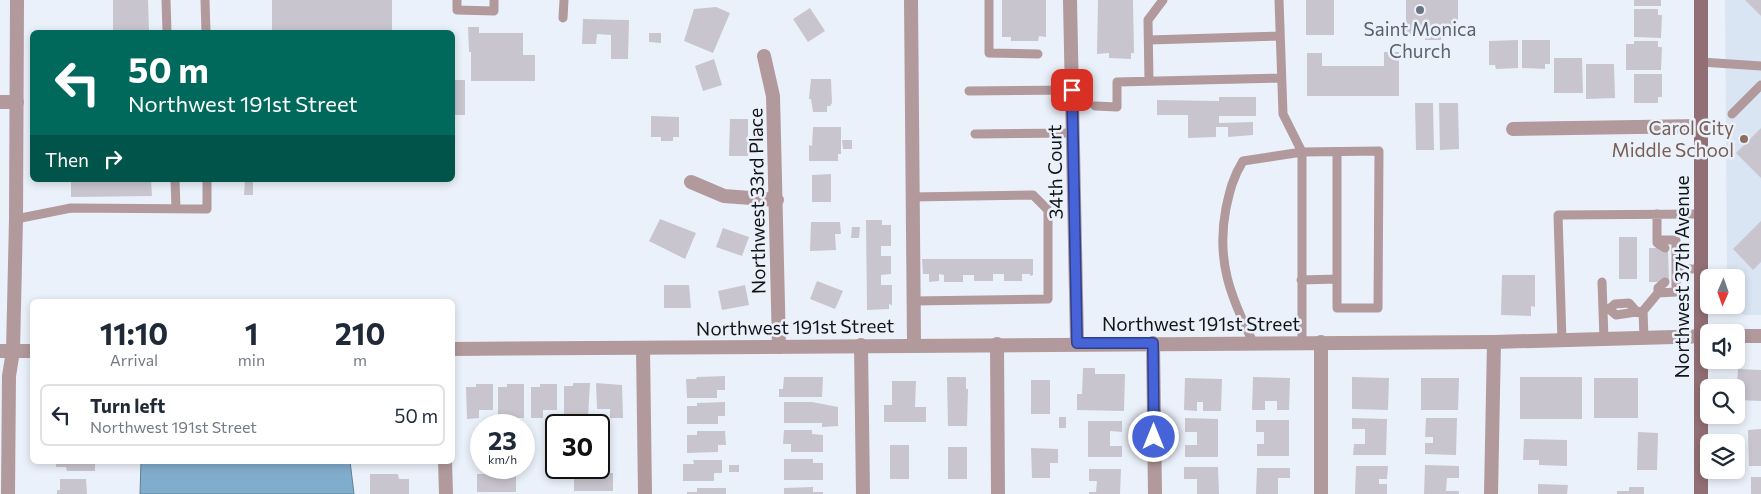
<!DOCTYPE html>
<html lang="en">
<head>
<meta charset="utf-8">
<style>
  :root { --surface:#fff; --page:#f6f6f7; --text:#1f2937; --muted:#747a83; --line:#e0e1e3 }
  body { margin:0; font-family:Commissioner,sans-serif; background:var(--page); color:var(--text); height:100vh; display:flex; flex-direction:column; font-size:19px; white-space:nowrap }
  * { box-sizing:border-box; margin:0 }
  p { font-size:16px; color:var(--muted) }
  .icon { flex:none; width:28px; height:28px; fill:none; stroke:currentColor; stroke-width:2; stroke-linecap:round; stroke-linejoin:round }
  .map { position:relative; flex:1; overflow:hidden }
  .sheet { position:absolute; left:30px; top:299px; width:425px; height:165px; display:flex; flex-direction:column; background:var(--surface); border-radius:8px; box-shadow:0 2px 8px #0003 }
  .sheet>* { flex:none }
  .hud { position:absolute; left:30px; top:30px; width:425px; height:152px; border-radius:8px; box-shadow:0 2px 8px #0003; background:#00695c; color:#fff; overflow:hidden }
  .needle { width:32px; rotate:182deg }
  .controls { position:absolute; left:1700px; top:269px; display:grid; gap:10px }
  .controls a { display:grid; place-items:center; width:45px; height:45px; border-radius:8px; background:var(--surface); box-shadow:0 2px 8px #0003; font-size:25px }
  .speed { position:absolute; left:470px; top:414px; display:flex; gap:10px; font-size:25px; font-weight:700; text-align:center }
  .speed>* { display:grid; place-content:center; width:65px; height:65px; border-radius:50%; background:var(--surface); box-shadow:0 2px 8px #0003; line-height:1 }
  .speed small { font-size:12px; font-weight:400 }
  .speed .limit { border:2px solid #111; border-radius:8px; background:#fff; color:#111 }
  .pin { position:absolute; display:grid; place-items:center; width:42px; height:42px; color:#fff; margin:-21px; border-radius:10px; box-shadow:0 2px 8px #0006 }
  .me { position:absolute; width:55px; margin:-28px; rotate:0deg; stroke-linejoin:round; filter:drop-shadow(0 0 4px #0008) }
  .turn { display:flex; align-items:center; gap:18px; height:105px; padding:0 15px; font-size:22px }
  .turn .icon { width:65px; height:65px; stroke-width:2.5 }
  .turn b { display:block; font-size:35px; line-height:42px }
  .then { display:flex; align-items:center; height:48px; padding:0 15px; background:#0003; gap:10px; font-size:19px }
  .eta { display:flex; justify-content:space-evenly; align-items:center; height:85px; text-align:center }
  .eta b { font-size:30px; font-weight:700; line-height:35px }
  ul { padding:0; list-style:none }
  li { display:flex; align-items:center; gap:15px; height:62px; margin:0 10px 8px; padding:0 5px; border:2px solid var(--line); border-radius:8px }
  li div { flex:1 }
  li b { display:block; font-size:19px }
  li em { font-style:normal }
  .map>svg:first-child { display:block }
  .built { fill:#dae5f4 }
  .water { fill:#81adcc; stroke:#607f96 }
  .building { fill:#c8c5cf }
  .lines { fill:none; stroke-linecap:round; stroke-linejoin:round }
  .service { stroke:#b1999c; stroke-width:9 }
  .minor { stroke:#b1999c; stroke-width:14 }
  .tertiary { stroke:#b1999c; stroke-width:14 }
  .secondary { stroke:#916f74; stroke-width:14 }
  .route-casing { stroke:#2e408c; stroke-width:12 }
  .route { stroke:#4663d7; stroke-width:9 }
  .worship-dot { fill:#6b7280; stroke:#ebf1fa; stroke-width:2 }
  .education-dot { fill:#8d6e63; stroke:#ebf1fa; stroke-width:2 }
  .labels { text-anchor:middle; stroke-width:5; stroke-linejoin:round; paint-order:stroke }
  .worship-label { font-size:19px; fill:#5b616d; stroke:#ebf1fa }
  .education-label { font-size:19px; fill:#785e54; stroke:#ebf1fa; text-anchor:end }
  .street-label { font-size:19px; fill:#121417; stroke:#ebf1fa }
</style>
</head>
<body>
<div class="map">
<svg width="1761" height="494" viewBox="0 0 1761 494">
  <rect width="100%" height="100%" fill="#ebf1fa"/>
  <path class="built" d="M1725,0H1761V315H1744L1732,310L1728,305H1736V278L1727,277Z"/>
  <path class="water" d="M141,461H350L354,494H140Z"/>
  <path class="building" d="M113,0H148L149,32H113Z
    M272,0H392V32H272Z
    M1002,0H1046V37L1039,36L1038,41H1011V37H1002Z
    M1098,0H1133L1134,53H1131V59L1109,58V53L1097,54Z
    M1306,0H1334V35H1306Z
    M1406,0H1458V34H1441V40H1425V34H1406Z
    M1634,0H1661V6H1634Z
    M1745,0H1761V16Z
    M716,7L730,13L713,53L684,41L694,9Z
    M810,8L825,31L808,42L793,19Z
    M1634,9H1658V15H1662L1661,38L1634,37Z
    M583,19L629,20L628,59H611V35L597,34L596,44H582Z
    M468,27H479V33H523V55H535V81H471V52H469Z
    M649,33H661V43L649,42Z
    M1518,40V68L1496,69L1495,65H1489V41Z
    M1522,40H1550V64H1545V69L1522,68Z
    M1634,41H1658V47H1662L1661,70H1626V44H1634Z
    M1384,52H1399V96H1307V53H1322V66H1384Z
    M1554,58H1582L1583,93H1554Z
    M714,59L722,85L703,91L695,66Z
    M1586,64H1614L1615,98L1586,99Z
    M1634,74H1662V97H1658V103H1634Z
    M811,79H831L832,103L830,106H827V112H813L811,99H809Z
    M452,80H465V115H452Z
    M1219,97H1256V116H1219V123L1253,122V135L1228,137V127H1216V137L1188,138V115H1157V100L1219,101Z
    M1415,103H1433L1434,150H1416Z
    M1439,103H1458L1459,149L1440,150Z
    M651,116L679,117V137H673V141H661V137H651Z
    M730,119H748V156H729Z
    M813,127H841V154H838V161H809V145L812,146Z
    M1761,128V178L1736,153Z
    M842,140H852V149H843Z
    M831,174V202H812V175Z
    M71,180H151L152,196L71,197Z
    M245,180H253V195H244Z
    M660,219L696,233L685,259L649,241Z
    M866,220H882V225H891V246H881V256H891V274L881,275V285H892V305L889,304V309L867,310Z
    M1761,221V262L1753,270L1733,249Z
    M811,222H840L841,234H835L836,250L810,251Z
    M852,227H860L859,238H851Z
    M723,228L749,237L742,256L716,247Z
    M1619,237H1637V279H1619Z
    M1649,248H1668L1669,282H1649Z
    M922,259H1033V275L1030,276V274H1022V281H1004V274H993V281H974V275H963V282H944V275L939,274V281L929,282V274H923Z
    M1502,275H1535V307L1531,306V316L1501,315Z
    M817,281L843,291L835,309L810,299Z
    M664,285H689L691,308H664Z
    M745,285L749,305L722,310L718,291Z
    M1083,368H1095V374H1125L1124,411L1077,410V394H1082Z
    M1738,369L1761,370V401L1736,400Z
    M725,376V390H717V398H687L686,379H696L697,377Z
    M784,377H823L822,397H779V389H783Z
    M947,377H966V389H968L967,426H948Z
    M1253,377L1290,378L1289,410H1277V401H1265V410H1252Z
    M1352,377L1389,378L1388,410L1352,409Z
    M1520,377H1582V419H1520Z
    M1185,378L1222,379L1221,411H1203V402H1197V411L1184,410Z
    M1421,378H1459L1458,410H1421Z
    M1594,378H1638V418H1594Z
    M1031,380H1050V414H1031Z
    M892,381H916L915,407H926V422H884V405H892Z
    M573,383H590L588,417H564V386H573Z
    M596,383L622,385L623,418H610V409H597Z
    M476,384H493V410H479V418L467,419L466,387H476Z
    M507,384H524V418H498V387H507Z
    M540,384H557V410H543V418H531V387H540Z
    M725,402V416H718V424H687V406H697V403Z
    M784,402H812L838,407V426L822,427V423H784Z
    M1059,417H1066V428H1059Z
    M1185,418L1218,419V457H1185V445H1197V432H1185Z
    M1352,418L1387,419L1386,455H1353L1354,444H1365V429H1352Z
    M1426,418H1457L1456,455L1425,454V443H1433V437H1425Z
    M1256,420H1289V456H1257V444H1264V432H1256Z
    M1088,421H1122V432L1110,431V446H1122V457H1088Z
    M1761,429V466H1749L1748,430Z
    M784,430H812V434L823,435V452H791V444H783Z
    M697,431H725L726,445H718V452L687,453V435H697Z
    M1638,432L1658,433L1657,470H1637Z
    M1524,439L1567,440V466L1539,465V460H1523Z
    M599,441H609V459H599Z
    M476,442H481V460H476Z
    M890,445H909V479H890Z
    M948,447H967V479H948Z
    M1031,448L1058,449V463H1050V478H1032Z
    M784,459H813V463H823V480H784Z
    M693,460H722V473H714V481H683V464H694Z
    M56,461H95V471H67L66,467H56Z
    M367,461H409V464H367Z
    M729,465H739V472H729Z
    M1425,465L1459,466V478H1447L1446,491H1459V494H1424Z
    M1356,466H1388L1387,479H1379V484H1387V494H1355Z
    M1184,467H1218L1219,494H1197V479H1184Z
    M1257,468H1290V478H1278V494H1256Z
    M574,469H603V473H613V491H574Z
    M1089,469H1121L1120,494H1089V492H1096L1097,481H1089Z
    M487,470H516V492H477V474H487Z
    M370,474H398L399,479H409V494H370Z
    M1751,477H1761V494H1751Z
    M60,479H86L87,494H57V490H60Z
    M1538,484L1568,485L1567,494H1538Z
    M813,487V492H823V494H784V488Z
    M1629,487H1644V494H1617V491H1629Z
    M697,488H726V494H687V492H697Z"/>
  <g class="lines">
    <path class="service" d="M166,0L167,32
      M205,0L206,32
      M457,0V10L494,11V0
      M989,0V53L1038,54
      M1279,0L1283,114L1302,152V342
      M563,18L564,0
      M1149,40L1280,36
      M1701,62L1761,66
      M1149,81L1148,20L1163,0
      M969,91L1072,90
      M1095,106L1117,107V82L1280,78
      M1732,114L1761,85
      M975,134L1073,133
      M175,180L176,208
      M912,197L1033,195L1048,210V299L913,301
      M16,219L71,208L207,209V180
      M1657,240V214
      M1665,248L1657,243V240H1676V269H1700
      M1301,280L1337,279
      M1602,282L1604,339
      M1658,293L1676,292V269
      M1609,309L1615,304L1629,303L1636,311
      M1603,310L1609,309L1616,315L1643,311
      M1644,338L1643,311L1658,293V288L1665,282
      M1562,340L1558,215L1701,214
      M1253,342C1230,296 1216,260 1226,208C1230,190 1233,177 1243,161L1302,152L1379,151L1378,308H1337V152"/>
    <path class="minor" d="M911,0L914,344
      M1070,0L1077,343
      M764,56L773,96L779,347
      M0,102H17
      M1513,129L1701,126
      M691,182L724,196L777,200
      M1153,343L1155,494
      M997,344L998,494
      M861,345L863,494
      M643,348L645,494
      M445,461L446,494
      M1321,494V342
      M1491,494L1494,342"/>
    <path class="tertiary" d="M1736,336H1761
      M452,349L1494,342L1709,336
      M0,351H32
      M8,494L9,376L13,351L16,219L17,0"/>
    <path class="secondary" d="M1701,0V494"/>
  </g>
  <g class="lines">
    <g class="route-casing">
      <path id="route" d="M1072,90L1077,343H1153L1154,437"/>
    </g>
    <use href="#route" class="route"/>
  </g>
  <circle class="worship-dot" cx="1420" cy="10" r="5"/>
  <circle class="education-dot" cx="1744" cy="139" r="5"/>
  <g class="labels">
    <g class="worship-label">
      <text x="1420" y="36">Saint Monica<tspan x="1420" dy="22">Church</tspan></text>
    </g>
    <g class="education-label">
      <text x="1734" y="135">Carol City<tspan x="1734" dy="22">Middle School</tspan></text>
    </g>
    <g class="street-label">
      <text transform="translate(1055 172) rotate(-91)" y="7">34th Court</text>
      <text transform="translate(757 201) rotate(-91)" y="7">Northwest 33rd Place</text>
      <text transform="translate(1682 277) rotate(-90)" y="7">Northwest 37th Avenue</text>
      <text x="1201" y="331">Northwest 191st Street</text>
      <text transform="translate(795 327) rotate(-1)" y="7">Northwest 191st Street</text>
    </g>
  </g>
</svg>
<div class="controls">
<a><svg class="needle" viewBox="-14 -14 28 28"><path d="M0-13l5 13h-10z" fill="#e53935"/><path d="M0 13l5-13h-10z" fill="#747a83"/></svg></a>
<a><svg class="icon" aria-label="sound" viewBox="0 0 24 24"><path d="M4 9h4l5-4v14l-5-4H4zM17 9q2 3 0 6"/></svg></a>
<a><svg class="icon" aria-label="search" viewBox="0 0 24 24"><circle cx="10" cy="10" r="6"/><path d="M15 15l6 6"/></svg></a>
<a><svg class="icon" aria-label="layers" viewBox="0 0 24 24"><path d="M12 4l9 5-9 5-9-5zM3 14l9 5 9-5"/></svg></a>
</div>
<div class="speed"><div>23<small>km/h</small></div><div class="limit">30</div></div>
<div class="pin" style="left:1072px;top:90px;background:#d93025"><svg class="icon" aria-label="arrive" viewBox="0 0 24 24"><path d="M6 21V4h12l-3 4 3 4H6"/></svg></div>
<svg class="me" style="left:1154px;top:437px" viewBox="-20 -20 40 40"><circle r="17" fill="#4663d7" stroke="#fff" stroke-width="3"/><path d="M0-11L8 9 0 5-8 9z" fill="#fff"/></svg>
<div class="hud">
<div class="turn"><svg class="icon" aria-label="left" viewBox="0 0 24 24"><path d="M17 20v-9H6M10 6l-5 5 5 5"/></svg><div><b>50 m</b>Northwest 191st Street</div></div>
<div class="then">Then<svg class="icon" aria-label="right" viewBox="0 0 24 24"><path d="M7 20v-9h11M14 6l5 5-5 5"/></svg></div>
</div>
<section class="sheet">
<div class="eta">
<div><b>11:10</b><p>Arrival</p></div>
<div><b>1</b><p>min</p></div>
<div><b>210</b><p>m</p></div>
</div>
<ul>
<li><svg class="icon" aria-label="left" viewBox="0 0 24 24"><path d="M17 20v-9H6M10 6l-5 5 5 5"/></svg><div><b>Turn left</b><p>Northwest 191st Street</p></div><em>50 m</em></li>
</ul>
</section>
</div>
</body>
</html>
